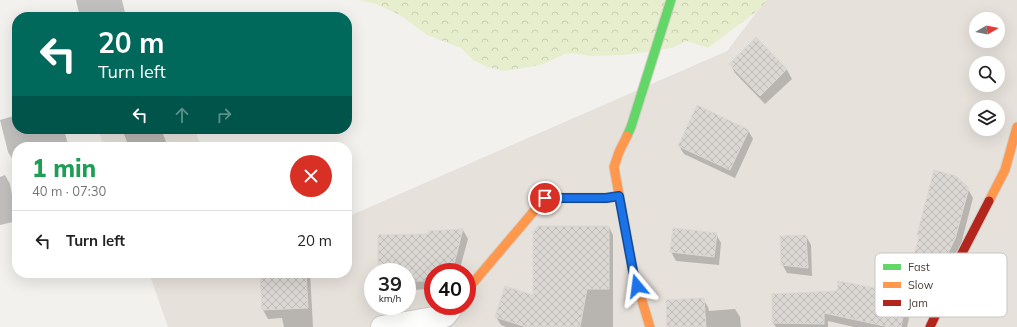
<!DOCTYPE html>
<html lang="en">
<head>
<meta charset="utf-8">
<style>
  :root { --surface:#fff; --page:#f2f2f2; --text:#222; --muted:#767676; --line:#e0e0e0 }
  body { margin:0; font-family:Mulish,sans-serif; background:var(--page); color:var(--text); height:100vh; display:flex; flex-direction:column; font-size:15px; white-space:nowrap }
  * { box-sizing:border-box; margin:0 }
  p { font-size:13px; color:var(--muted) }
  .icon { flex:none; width:22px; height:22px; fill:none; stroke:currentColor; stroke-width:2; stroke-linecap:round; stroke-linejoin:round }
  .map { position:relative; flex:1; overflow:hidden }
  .details { position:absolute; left:12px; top:142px; width:340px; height:136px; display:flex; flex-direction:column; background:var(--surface); border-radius:16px; box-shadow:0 4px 16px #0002 }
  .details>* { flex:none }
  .guide { position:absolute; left:12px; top:12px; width:340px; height:122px; border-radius:16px; box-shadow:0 4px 16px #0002; background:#00695c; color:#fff; overflow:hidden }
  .needle { width:26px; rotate:81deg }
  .fabs { position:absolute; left:969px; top:12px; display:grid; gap:8px }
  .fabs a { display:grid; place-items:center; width:36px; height:36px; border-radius:50%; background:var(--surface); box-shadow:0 4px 16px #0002; font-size:20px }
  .speed { position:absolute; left:364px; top:263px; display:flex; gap:8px; font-size:20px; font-weight:700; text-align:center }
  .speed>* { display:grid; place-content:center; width:52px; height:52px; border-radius:50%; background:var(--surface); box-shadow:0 4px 16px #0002; line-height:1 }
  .speed small { font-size:10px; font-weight:400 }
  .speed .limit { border:6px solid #d22; background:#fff; color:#111 }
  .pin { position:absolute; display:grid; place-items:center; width:34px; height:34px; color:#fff; margin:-17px; border:2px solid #fff; border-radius:50%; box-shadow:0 1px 4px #0007 }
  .me { position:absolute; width:44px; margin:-22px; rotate:344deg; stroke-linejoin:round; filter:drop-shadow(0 0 3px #0008) }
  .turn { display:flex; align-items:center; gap:14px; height:84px; padding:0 20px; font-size:18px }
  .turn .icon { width:52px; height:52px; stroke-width:2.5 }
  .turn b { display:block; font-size:28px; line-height:34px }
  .lanes { display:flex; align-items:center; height:38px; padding:0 20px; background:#0003; justify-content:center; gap:20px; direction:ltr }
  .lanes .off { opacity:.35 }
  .round { display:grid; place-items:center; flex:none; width:42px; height:42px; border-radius:21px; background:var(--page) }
  .headline { display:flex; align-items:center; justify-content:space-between; height:68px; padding:0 20px }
  h1 { font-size:24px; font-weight:800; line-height:30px; color:#1e9e55 }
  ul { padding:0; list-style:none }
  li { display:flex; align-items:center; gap:12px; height:60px; padding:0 20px; border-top:1px solid var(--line) }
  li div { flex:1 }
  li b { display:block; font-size:15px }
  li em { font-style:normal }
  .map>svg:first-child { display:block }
  .residential { fill:#e7e1db; fill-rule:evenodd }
  .forest { fill:url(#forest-crowns) }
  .shadow { fill:#0003 }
  .building { fill:url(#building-cross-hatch); stroke:#dcd7d3 }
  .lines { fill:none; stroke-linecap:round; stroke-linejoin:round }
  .street-casing { stroke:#d0cdca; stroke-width:24 }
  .fast-casing { stroke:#d4cec6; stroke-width:11 }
  .slow-casing { stroke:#d4cec6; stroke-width:11 }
  .jam-casing { stroke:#d4cec6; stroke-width:11 }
  .street { stroke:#fdfdfc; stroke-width:22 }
  .fast { stroke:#63d668; stroke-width:9 }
  .slow { stroke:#ff974d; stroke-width:9 }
  .jam { stroke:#b3261e; stroke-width:9 }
  .route-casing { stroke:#114b97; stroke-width:10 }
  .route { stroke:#1a73e8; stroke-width:7 }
  .key { fill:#fff; stroke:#c9c6c3; stroke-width:1 }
  .key-label { font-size:11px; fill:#4b4038 }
</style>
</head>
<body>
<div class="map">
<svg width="1017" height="327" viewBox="0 0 1017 327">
  <defs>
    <pattern id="forest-crowns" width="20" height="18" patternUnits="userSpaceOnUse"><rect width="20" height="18" fill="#e6eece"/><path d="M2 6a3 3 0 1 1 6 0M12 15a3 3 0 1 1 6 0" fill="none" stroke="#c7cdb2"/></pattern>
    <pattern id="building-cross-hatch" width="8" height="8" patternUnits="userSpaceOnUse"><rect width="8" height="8" fill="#dbd8d4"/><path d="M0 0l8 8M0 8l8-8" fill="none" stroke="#bdbab7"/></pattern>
  </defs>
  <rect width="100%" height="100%" fill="#f3f1ee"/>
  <path class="residential" d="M766,0H1017V327H168L149,273H347V217L727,51ZM976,19H998V41H976ZM976,63H998V85H976ZM976,107H998V129H976ZM373,272H407V306H373ZM433,272H467V306H433Z
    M98,129H195L201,147H104Z"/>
  <path class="forest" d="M359,0H767L761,8L708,48L687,41L672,48L625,55L590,56L573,53L565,54L541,65L505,71L487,67L473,60L461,48L427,35L400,15L376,4Z"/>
  <path class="shadow" d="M76,0H122L126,17H80Z
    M756,38L787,70L792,79L765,104L735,73L730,64Z
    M17,115V129H64L68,145L61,147H17V159L13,160L8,152L0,120Z
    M138,129H161L168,147H129L124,134Z
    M748,130L753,139L735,178L684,154L679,146Z
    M5,175L10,184L17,221L0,225V177Z
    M968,189L973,198L960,248L934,307L908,297L912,304L907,327H854L828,321V327H776L773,323V295L838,292L839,282L909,296L905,289L919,238L918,235Z
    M609,227L613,235V327H506L501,325L496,317L534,297Z
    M463,230L468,239L459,272H433V289L407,290V272H379L429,235V232Z
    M716,234L721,243L719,265L676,261L671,252Z
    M806,236L811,245L812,276L787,273L782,264Z
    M261,273H310L313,327H284L282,318L268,319L263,310Z
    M703,299L708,307L709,311L735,309L740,317L741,327H668Z"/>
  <path class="building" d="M756,37L787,69L760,96L729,64Z
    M697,105L749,130L730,170L678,146Z
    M934,170L956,176L969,188L955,239L947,255L930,299L904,289L919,237L917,235Z
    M538,226H609V289H587L580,327H526L495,317L505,286L533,295V232Z
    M673,228L717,233L714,257L670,252Z
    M463,229L452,272H433V281H407V272H378V235L428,234V231Z
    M806,235L808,268L781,265L780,236Z
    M260,273H306L308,308L262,310Z
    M838,281L907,294L901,327H889L824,313V324L772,323V294L837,291Z
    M704,298L706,327H667L666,300Z"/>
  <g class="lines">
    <g class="street-casing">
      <path id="street" d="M382,327L445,316L453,306"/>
    </g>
    <g class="fast-casing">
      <path id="fast" d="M627,136L631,127L671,0"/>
    </g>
    <g class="slow-casing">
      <path id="slow" d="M627,136L619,152L614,167L633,271L650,327
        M989,201L1005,170L1017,127
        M467,290L545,198H606L619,196"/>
    </g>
    <g class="jam-casing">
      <path id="jam" d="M930,327L946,293L959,259L989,201"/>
    </g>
    <use href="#street" class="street"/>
    <use href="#fast" class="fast"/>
    <use href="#slow" class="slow"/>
    <use href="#jam" class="jam"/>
  </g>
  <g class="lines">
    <g class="route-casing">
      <path id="route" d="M545,198H606L619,196L633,271L637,286"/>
    </g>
    <use href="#route" class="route"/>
  </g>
  <rect x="875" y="253" width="132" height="64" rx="6" class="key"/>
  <rect x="883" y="264" width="18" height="6" fill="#63d668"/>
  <rect x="883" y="282" width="18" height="6" fill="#ff974d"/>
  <rect x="883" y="300" width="18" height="6" fill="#b3261e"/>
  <g class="key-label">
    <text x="908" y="271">Fast</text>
    <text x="908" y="289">Slow</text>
    <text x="908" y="307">Jam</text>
  </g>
</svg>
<div class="fabs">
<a><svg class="needle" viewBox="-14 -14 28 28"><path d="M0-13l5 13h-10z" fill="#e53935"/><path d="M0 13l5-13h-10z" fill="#767676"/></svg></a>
<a><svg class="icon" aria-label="search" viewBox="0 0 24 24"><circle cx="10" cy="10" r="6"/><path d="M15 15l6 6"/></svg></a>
<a><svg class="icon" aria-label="layers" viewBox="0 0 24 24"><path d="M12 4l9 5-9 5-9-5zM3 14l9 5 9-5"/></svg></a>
</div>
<div class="speed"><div>39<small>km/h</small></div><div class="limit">40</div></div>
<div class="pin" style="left:545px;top:198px;background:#d93025"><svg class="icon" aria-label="arrive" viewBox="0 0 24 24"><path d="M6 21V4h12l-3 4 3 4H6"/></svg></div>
<svg class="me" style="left:637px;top:286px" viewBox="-20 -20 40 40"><path d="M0-17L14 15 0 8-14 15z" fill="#1a73e8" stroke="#fff" stroke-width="4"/></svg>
<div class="guide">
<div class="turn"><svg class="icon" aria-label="left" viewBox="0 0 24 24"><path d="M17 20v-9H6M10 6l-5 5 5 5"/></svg><div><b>20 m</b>Turn left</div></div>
<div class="lanes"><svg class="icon" aria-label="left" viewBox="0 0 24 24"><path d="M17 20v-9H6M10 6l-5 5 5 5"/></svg><svg class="icon off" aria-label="ahead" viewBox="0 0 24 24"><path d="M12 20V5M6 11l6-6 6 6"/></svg><svg class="icon off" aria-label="right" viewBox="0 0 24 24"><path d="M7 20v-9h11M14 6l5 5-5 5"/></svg></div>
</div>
<section class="details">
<div class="headline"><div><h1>1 min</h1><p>40 m · 07:30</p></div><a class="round" style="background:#d93025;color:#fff"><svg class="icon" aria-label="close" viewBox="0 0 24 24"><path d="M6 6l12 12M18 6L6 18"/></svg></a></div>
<ul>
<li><svg class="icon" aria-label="left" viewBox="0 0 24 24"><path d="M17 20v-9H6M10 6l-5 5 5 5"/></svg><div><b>Turn left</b></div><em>20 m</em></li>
</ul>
</section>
</div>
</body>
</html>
